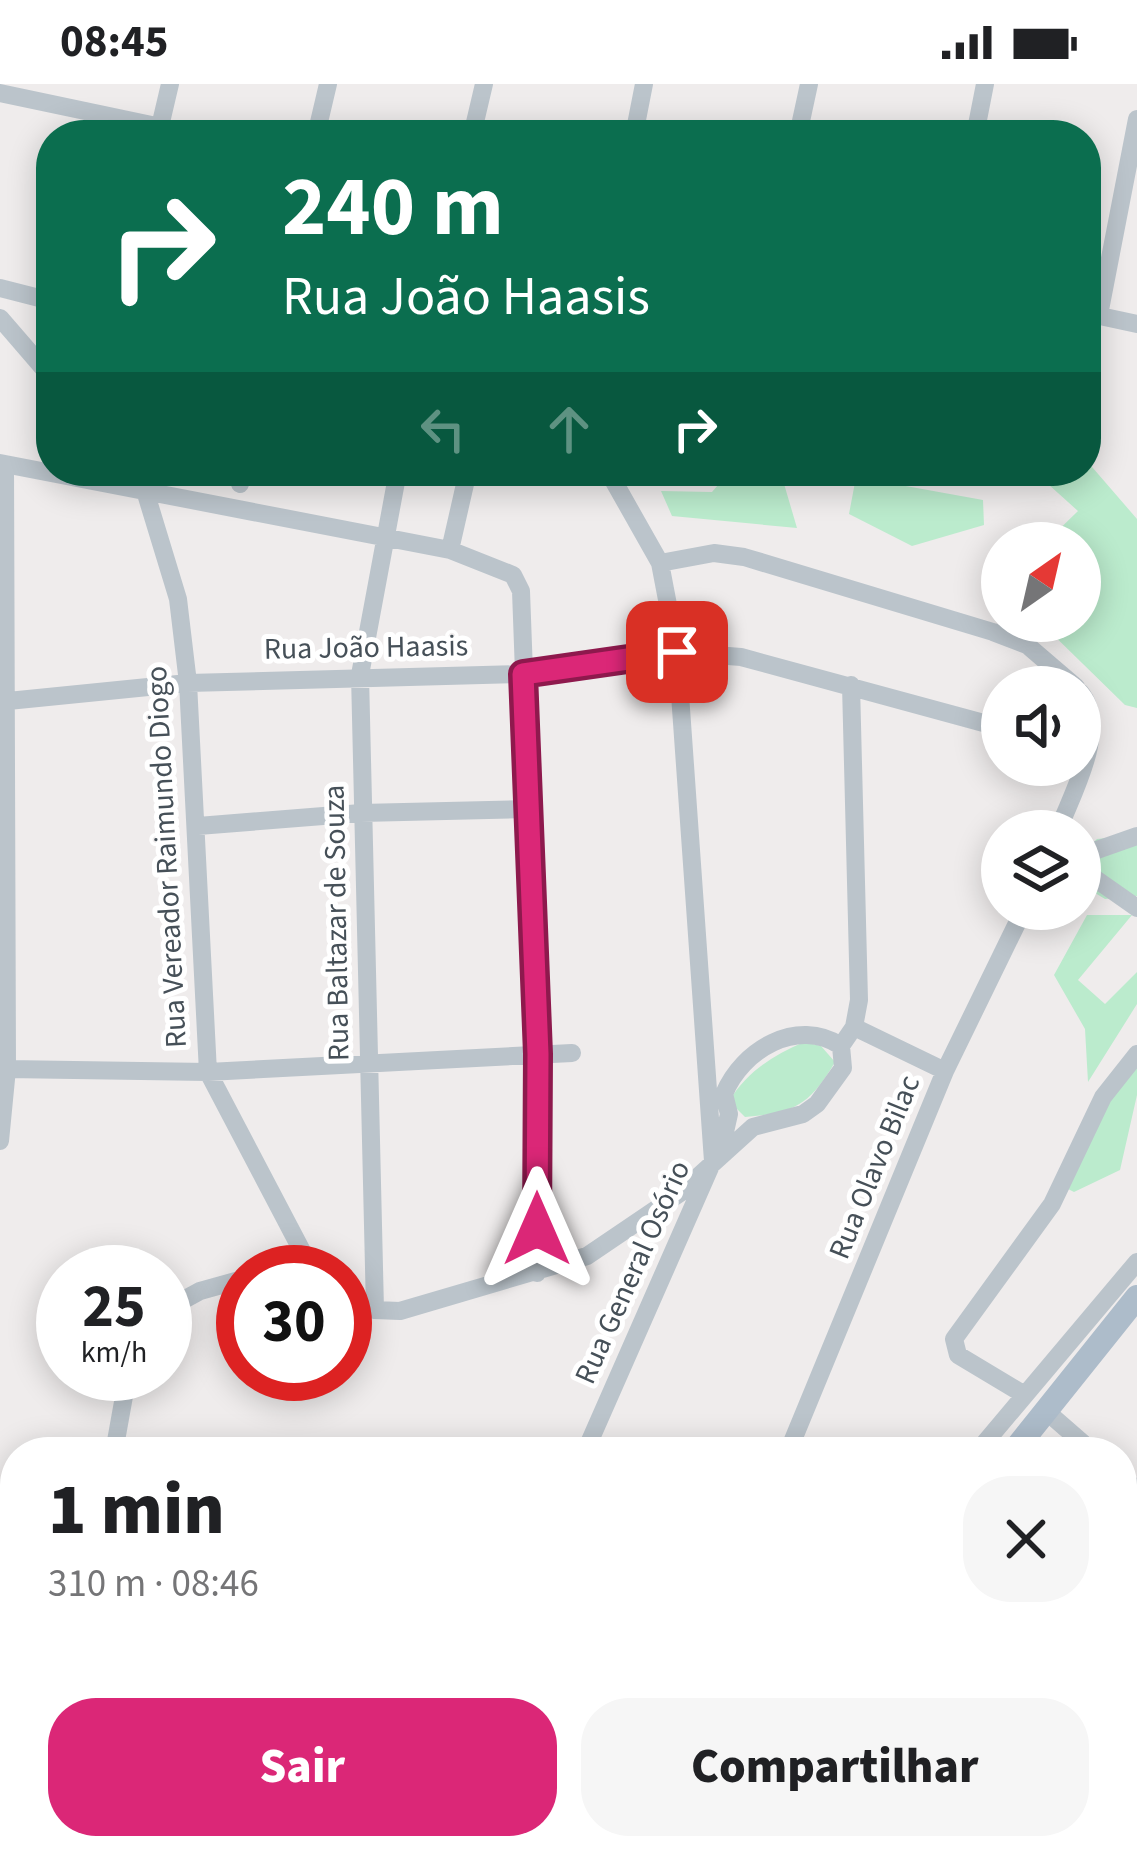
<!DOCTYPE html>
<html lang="pt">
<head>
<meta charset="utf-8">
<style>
  :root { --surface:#fff; --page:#f6f6f6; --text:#202124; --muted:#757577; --accent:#db2777 }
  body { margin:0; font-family:"Source Sans 3",sans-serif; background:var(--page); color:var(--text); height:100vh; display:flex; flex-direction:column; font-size:45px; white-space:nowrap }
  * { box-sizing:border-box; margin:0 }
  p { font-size:39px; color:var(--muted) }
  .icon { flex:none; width:66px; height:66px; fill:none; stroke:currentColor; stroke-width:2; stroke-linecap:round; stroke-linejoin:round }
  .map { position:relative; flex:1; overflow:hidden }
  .details { position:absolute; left:0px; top:1353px; width:1137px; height:423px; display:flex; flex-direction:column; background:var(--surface); border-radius:48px 48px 0 0; box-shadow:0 6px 30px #0003 }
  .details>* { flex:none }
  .top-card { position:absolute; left:36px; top:36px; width:1065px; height:366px; border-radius:48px; box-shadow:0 6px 30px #0003; background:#0b6e4f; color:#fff; overflow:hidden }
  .needle { width:78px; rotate:34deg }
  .controls { position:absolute; left:981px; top:438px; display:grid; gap:24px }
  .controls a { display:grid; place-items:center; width:120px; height:120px; border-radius:50%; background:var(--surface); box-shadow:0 6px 30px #0003; font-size:60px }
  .speed { position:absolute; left:36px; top:1161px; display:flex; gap:24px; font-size:60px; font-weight:700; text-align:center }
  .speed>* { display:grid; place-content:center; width:156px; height:156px; border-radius:50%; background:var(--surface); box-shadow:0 6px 30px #0003; line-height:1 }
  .speed small { font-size:30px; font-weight:400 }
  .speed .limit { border:18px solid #d22; background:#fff; color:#111 }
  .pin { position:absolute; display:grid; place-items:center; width:102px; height:102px; color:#fff; margin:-51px; border-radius:24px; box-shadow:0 6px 18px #0006 }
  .me { position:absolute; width:132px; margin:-66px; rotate:0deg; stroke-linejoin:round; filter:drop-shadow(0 0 9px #0008) }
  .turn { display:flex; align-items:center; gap:42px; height:252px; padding:0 48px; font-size:54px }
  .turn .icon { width:156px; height:156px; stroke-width:2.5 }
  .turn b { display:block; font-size:84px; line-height:102px }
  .lanes { display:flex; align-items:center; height:114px; padding:0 48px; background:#0003; justify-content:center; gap:60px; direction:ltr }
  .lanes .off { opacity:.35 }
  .round { display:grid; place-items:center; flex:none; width:126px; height:126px; border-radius:48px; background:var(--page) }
  .overview { display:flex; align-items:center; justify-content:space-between; height:204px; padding:0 48px }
  h1 { font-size:72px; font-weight:800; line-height:90px }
  .button { display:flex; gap:24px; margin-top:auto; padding:24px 48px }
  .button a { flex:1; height:138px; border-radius:48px; background:var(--accent); color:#fff; font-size:48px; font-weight:800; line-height:138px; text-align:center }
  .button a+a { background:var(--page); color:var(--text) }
  .status { display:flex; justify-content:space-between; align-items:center; height:84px; padding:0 60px; background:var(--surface); direction:ltr }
  .status svg { height:33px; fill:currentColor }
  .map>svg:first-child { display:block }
  .green { fill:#bbebcd }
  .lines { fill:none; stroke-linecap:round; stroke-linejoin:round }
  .minor { stroke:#bbc4cb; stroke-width:18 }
  .major { stroke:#adbcca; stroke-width:24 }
  .route-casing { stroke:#8e194d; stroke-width:30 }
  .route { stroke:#db2777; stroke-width:21 }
  .labels { text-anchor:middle; stroke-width:10; stroke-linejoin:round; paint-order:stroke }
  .street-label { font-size:30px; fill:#465058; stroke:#fff }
</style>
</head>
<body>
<div class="status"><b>08:45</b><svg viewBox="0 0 49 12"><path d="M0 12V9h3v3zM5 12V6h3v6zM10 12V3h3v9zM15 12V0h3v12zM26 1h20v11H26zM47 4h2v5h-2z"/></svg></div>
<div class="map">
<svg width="1137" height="1775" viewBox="0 0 1137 1775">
  <rect width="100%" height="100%" fill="#efecec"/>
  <path class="green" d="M1086,376L1137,435V624L1125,621L1039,537H1080V459H1045L1078,427L1048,400L1062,387H1086Z
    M730,387H834L836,390L782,393L797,444L672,432L661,407L712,408Z
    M900,387H990L958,402Z
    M856,393L983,416L984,441L912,462L849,430Z
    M1137,751V812L1105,815L1080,800V771L1097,755Z
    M1087,831H1132L1078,896L1105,920L1137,888V920L1088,998L1085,945L1054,891Z
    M804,958L821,962L835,978C809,1022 794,1029 745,1033L729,1017C748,987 772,972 804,958Z
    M1137,962V1011L1120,1086L1074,1108L1064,1103Z
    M804,1761L881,1771L801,1775Z
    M980,1761H1043L1064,1771L1060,1775H1013L1004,1770L998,1775H967Z"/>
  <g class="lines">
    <path class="minor" d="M0,9L199,51
      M158,51L170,0
      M316,51L328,0
      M472,51L484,0
      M634,51L644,0
      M798,51L809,0
      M975,51L985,0
      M0,204L51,217
      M1086,229L1137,240
      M1099,231L1137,35
      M0,234L51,293
      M0,379L450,466L513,491L521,507L538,970L537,1189
      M139,387L178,515L188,599L208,988L313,1188
      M364,387L396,395
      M240,400L243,387
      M450,466L468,387
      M660,479L714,469L744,473L993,548L1027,561L1076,603
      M8,617L188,599L523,590L677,568L741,573L1002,644
      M198,742L361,729L526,725
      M1058,747C1072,709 1110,644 1080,608
      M1080,772L1137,752
      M1080,784L1137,824
      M854,943L945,987
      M841,962L854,943L859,916L851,601
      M7,985L208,988L572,969
      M0,1057L7,985L5,381
      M345,1215L375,1226L400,1227L587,1172L680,1109L753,1043L803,1030L817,1020L843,984L841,962C797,933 742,966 724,1010L729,1030L720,1070
      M165,1226L200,1207L243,1195
      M375,1226L360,591L398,387
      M1023,1310L958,1271L954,1255L1052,1120L1103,1013L1137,970
      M1046,1327L1093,1368
      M114,1368L128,1290
      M285,1368H349
      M585,1368L713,1077L677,568L660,479L608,387
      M788,1368L945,987L1024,825
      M977,1368L1137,1178
      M1122,1393L1137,1406
      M0,1473L15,1477
      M0,1628L15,1632
      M0,1756L47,1775
      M401,1775L408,1761
      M612,1775L619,1761
      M736,1775L738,1761
      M1121,1775L1137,1753"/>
    <path class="major" d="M1013,1368L1137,1213
      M1122,1501L1137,1483
      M774,1775L776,1761
      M902,1775L912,1761"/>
  </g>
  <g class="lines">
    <g class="route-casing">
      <path id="route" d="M537,1145L538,970L523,590L677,568"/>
    </g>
    <use href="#route" class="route"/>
  </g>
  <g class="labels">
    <g class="street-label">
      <text transform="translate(366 563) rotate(-1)" y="10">Rua João Haasis</text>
      <text transform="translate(166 773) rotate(-93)" y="10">Rua Vereador Raimundo Diogo</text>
      <text transform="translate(336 839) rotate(-91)" y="10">Rua Baltazar de Souza</text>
      <text transform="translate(874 1083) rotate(-68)" y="10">Rua Olavo Bilac</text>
      <text transform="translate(632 1188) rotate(-66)" y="10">Rua General Osório</text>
    </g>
  </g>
</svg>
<div class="controls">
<a><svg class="needle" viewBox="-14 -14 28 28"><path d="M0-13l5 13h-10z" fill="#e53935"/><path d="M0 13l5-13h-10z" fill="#757577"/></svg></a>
<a><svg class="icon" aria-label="sound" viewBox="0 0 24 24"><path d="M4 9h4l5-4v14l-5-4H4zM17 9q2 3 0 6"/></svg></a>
<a><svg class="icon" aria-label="layers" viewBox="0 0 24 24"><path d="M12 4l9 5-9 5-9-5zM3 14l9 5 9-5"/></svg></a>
</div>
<div class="speed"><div>25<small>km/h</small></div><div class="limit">30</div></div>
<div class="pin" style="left:677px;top:568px;background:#d93025"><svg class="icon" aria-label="arrive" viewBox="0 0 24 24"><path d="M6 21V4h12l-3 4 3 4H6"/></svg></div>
<svg class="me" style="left:537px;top:1145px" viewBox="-20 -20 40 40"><path d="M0-17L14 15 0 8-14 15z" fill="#db2777" stroke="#fff" stroke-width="4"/></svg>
<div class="top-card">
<div class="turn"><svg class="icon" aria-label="right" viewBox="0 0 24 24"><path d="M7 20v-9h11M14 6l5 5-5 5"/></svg><div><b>240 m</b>Rua João Haasis</div></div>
<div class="lanes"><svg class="icon off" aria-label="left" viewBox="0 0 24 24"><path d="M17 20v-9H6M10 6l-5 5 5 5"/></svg><svg class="icon off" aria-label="ahead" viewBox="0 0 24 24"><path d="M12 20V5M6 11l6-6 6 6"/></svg><svg class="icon" aria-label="right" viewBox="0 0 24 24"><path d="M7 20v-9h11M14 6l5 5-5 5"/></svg></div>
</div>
<section class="details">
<div class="overview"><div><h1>1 min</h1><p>310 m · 08:46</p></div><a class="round"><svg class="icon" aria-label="close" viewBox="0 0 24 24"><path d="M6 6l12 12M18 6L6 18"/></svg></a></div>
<div class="button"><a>Sair</a><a>Compartilhar</a></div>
</section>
</div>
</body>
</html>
